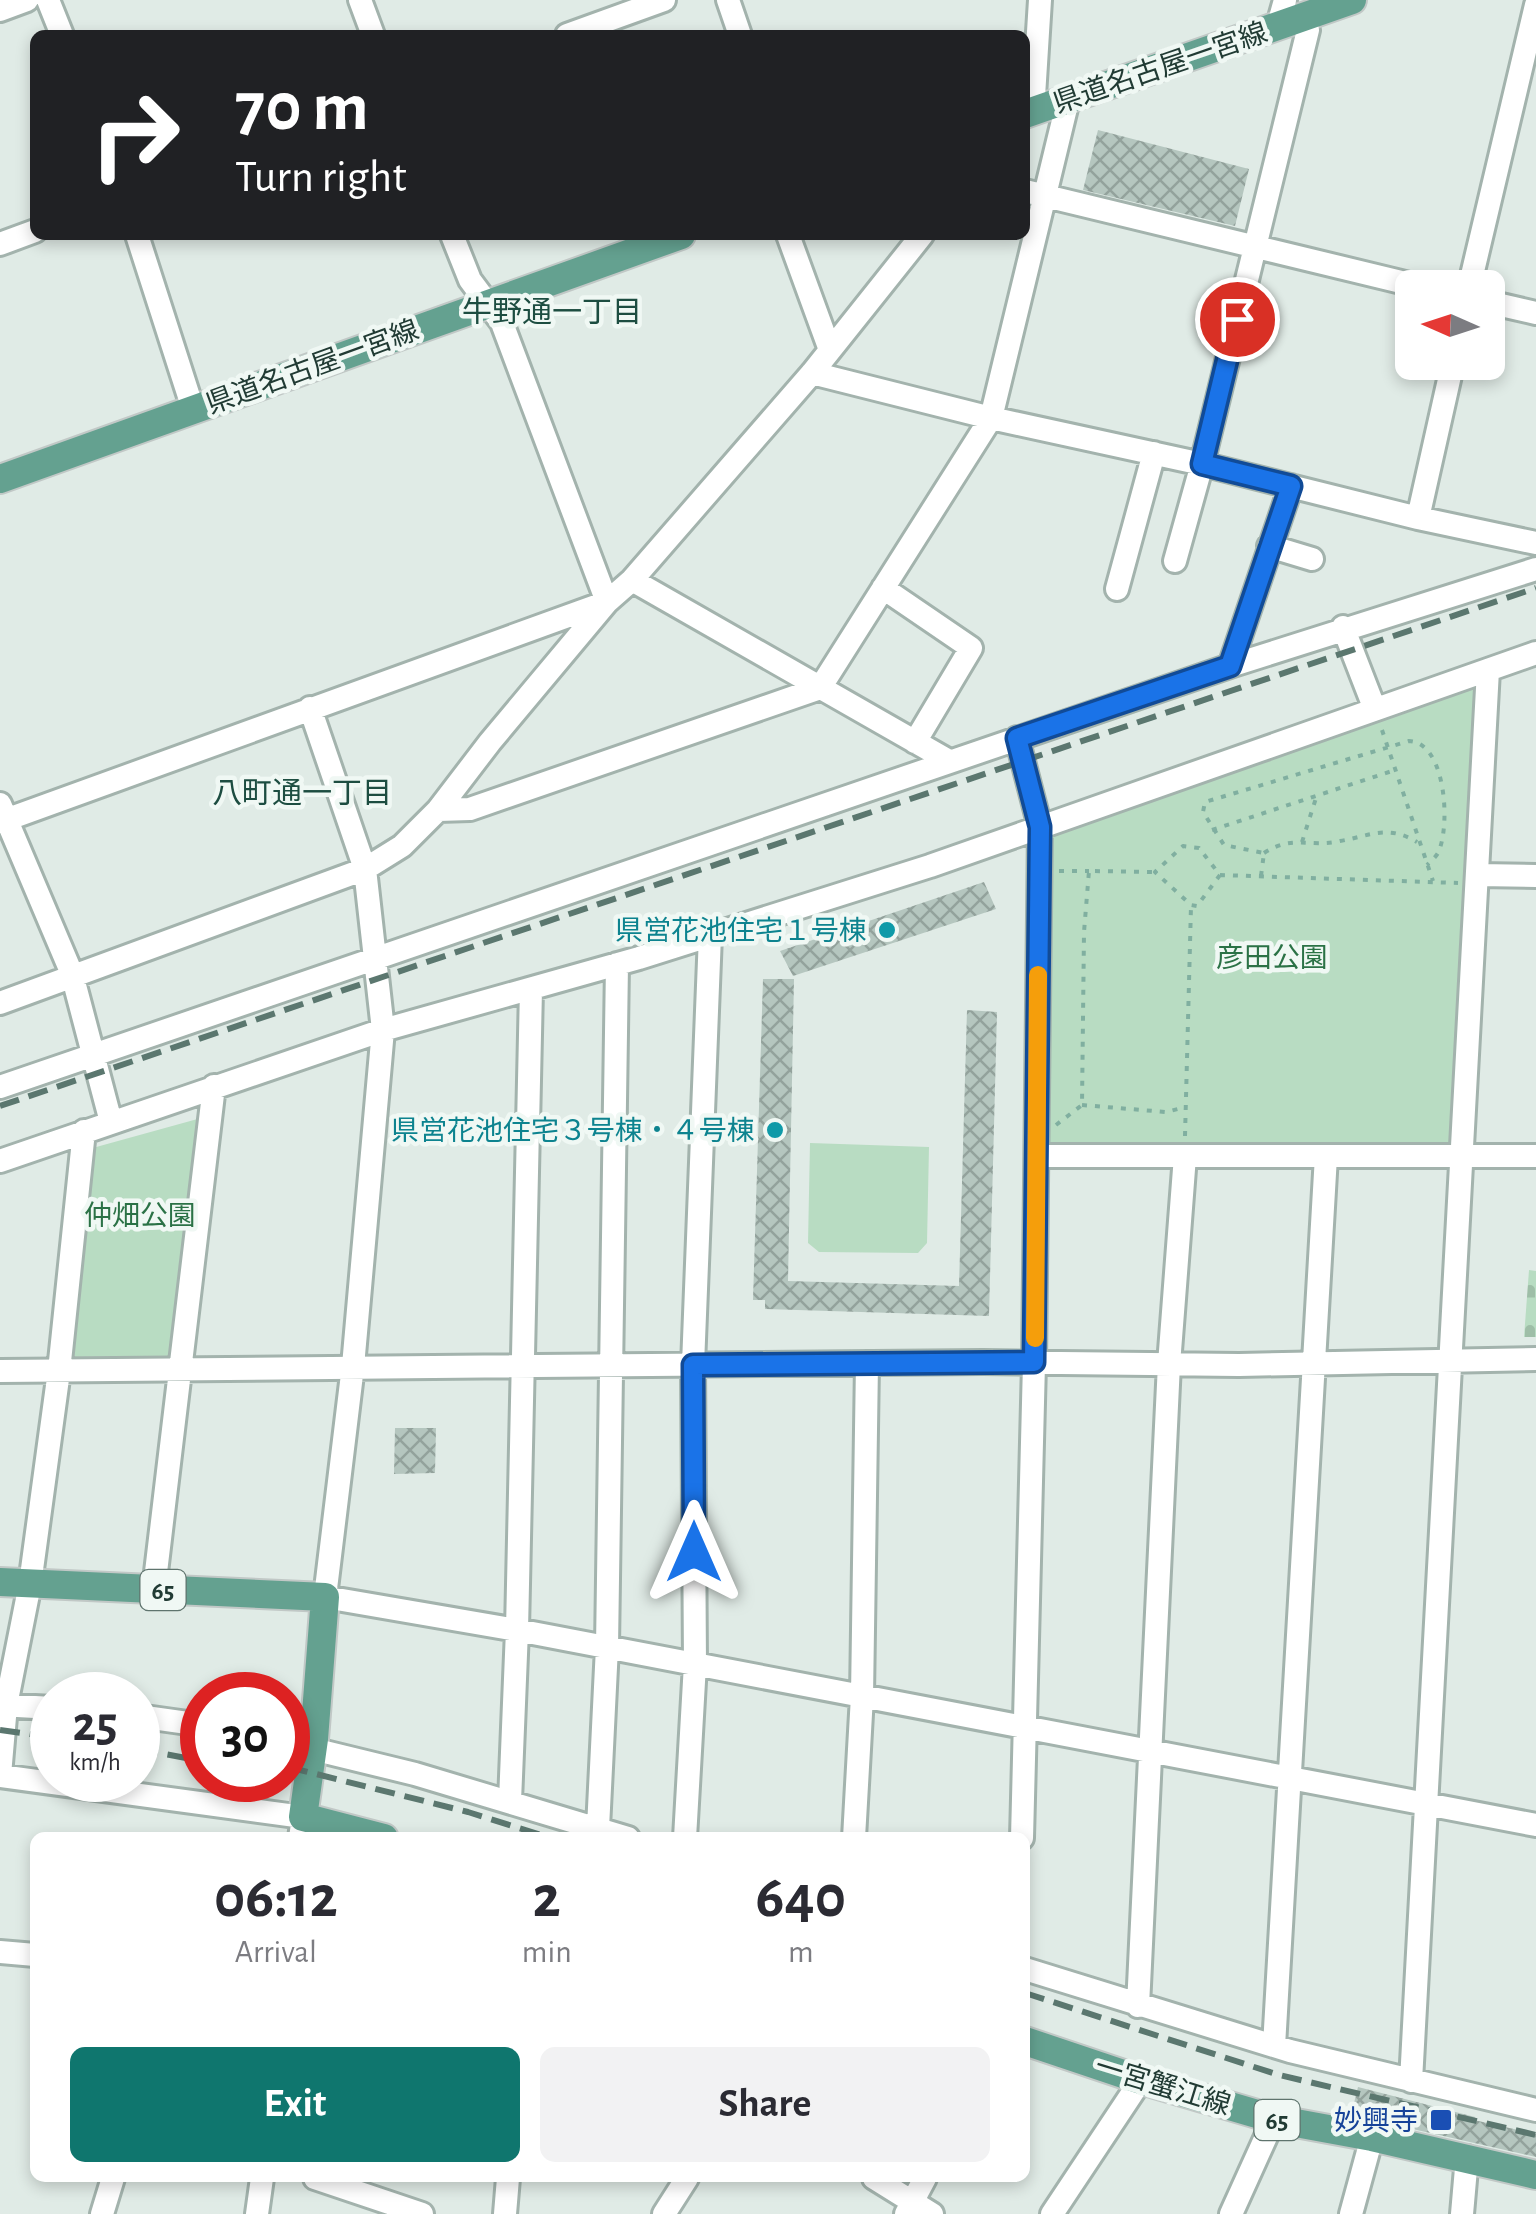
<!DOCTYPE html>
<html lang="en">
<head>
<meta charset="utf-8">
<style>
  :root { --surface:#fff; --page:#f2f2f3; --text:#2b2b33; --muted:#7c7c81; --accent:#0f766e }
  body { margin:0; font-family:"Alegreya Sans","Noto Sans JP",sans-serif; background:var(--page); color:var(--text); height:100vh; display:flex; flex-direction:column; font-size:38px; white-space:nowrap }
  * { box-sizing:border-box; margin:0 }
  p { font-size:32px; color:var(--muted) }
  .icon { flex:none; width:55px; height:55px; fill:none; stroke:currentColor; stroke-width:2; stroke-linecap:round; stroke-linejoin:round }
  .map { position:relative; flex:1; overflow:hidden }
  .drawer { position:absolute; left:30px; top:1832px; width:1000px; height:350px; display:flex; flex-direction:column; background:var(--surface); border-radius:15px; box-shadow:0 5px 15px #0003 }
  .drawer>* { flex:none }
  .guide { position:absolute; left:30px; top:30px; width:1000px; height:210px; border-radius:15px; box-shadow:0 5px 15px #0003; background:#202124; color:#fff; overflow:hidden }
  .needle { width:65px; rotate:273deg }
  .tools { position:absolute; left:1395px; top:270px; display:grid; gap:20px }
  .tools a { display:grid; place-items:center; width:110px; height:110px; border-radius:15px; background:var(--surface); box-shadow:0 5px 15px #0003; font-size:50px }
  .speed { position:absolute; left:30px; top:1672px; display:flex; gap:20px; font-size:50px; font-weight:700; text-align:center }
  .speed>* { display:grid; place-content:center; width:130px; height:130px; border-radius:50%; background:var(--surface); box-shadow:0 5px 15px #0003; line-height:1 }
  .speed small { font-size:25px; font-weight:400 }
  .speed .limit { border:15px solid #d22; background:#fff; color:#111 }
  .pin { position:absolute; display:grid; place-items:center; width:85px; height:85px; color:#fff; margin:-42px; border:5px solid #fff; border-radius:50%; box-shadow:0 2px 10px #0007 }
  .me { position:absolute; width:110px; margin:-55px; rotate:0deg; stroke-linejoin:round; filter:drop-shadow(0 0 8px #0008) }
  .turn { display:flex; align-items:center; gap:35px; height:210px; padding:0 40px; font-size:45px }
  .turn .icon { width:130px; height:130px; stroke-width:2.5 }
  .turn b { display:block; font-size:70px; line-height:85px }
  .eta { display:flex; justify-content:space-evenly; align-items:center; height:170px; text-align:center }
  .eta b { font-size:60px; font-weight:700; line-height:70px }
  .primary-button { display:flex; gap:20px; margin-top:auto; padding:20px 40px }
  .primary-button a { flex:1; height:115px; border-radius:15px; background:var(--accent); color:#fff; font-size:40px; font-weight:700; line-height:115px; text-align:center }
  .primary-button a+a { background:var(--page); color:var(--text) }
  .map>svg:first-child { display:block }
  .cemetery { fill:url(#cemetery-stones) }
  .green { fill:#b8dcc2 }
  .building { fill:url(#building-cross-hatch) }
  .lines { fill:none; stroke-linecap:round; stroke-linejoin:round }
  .minor-casing { stroke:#a3b3ad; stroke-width:28 }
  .major-casing { stroke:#c1c8c6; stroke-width:32 }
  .path { stroke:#80afa0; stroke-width:4; stroke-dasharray:5 8; stroke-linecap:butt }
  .minor { stroke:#fff; stroke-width:22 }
  .major { stroke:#64a190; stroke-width:28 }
  .rail { stroke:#5b776f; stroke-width:6; stroke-dasharray:20 10; stroke-linecap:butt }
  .route-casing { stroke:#114b97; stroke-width:25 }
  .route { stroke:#1a73e8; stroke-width:18 }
  .slow { stroke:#f59e0b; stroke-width:18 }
  .culture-dot { fill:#0f9aa8; stroke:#f0f8f4; stroke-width:4 }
  .transit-dot { fill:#1a4fb4; stroke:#f0f8f4; stroke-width:4 }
  .labels { text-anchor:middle; stroke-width:9; stroke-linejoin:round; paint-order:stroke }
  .shield { fill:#f0f8f4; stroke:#5f746e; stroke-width:2.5 }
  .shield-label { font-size:25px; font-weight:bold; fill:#213b34 }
  .street-label { font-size:28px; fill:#213b34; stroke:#f0f8f4 }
  .culture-label { font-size:28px; fill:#0d838f; stroke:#f0f8f4; text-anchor:end }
  .park-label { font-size:28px; fill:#2b7246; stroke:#f0f8f4 }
  .transit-label { font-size:28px; fill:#164399; stroke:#f0f8f4; text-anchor:end }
  .neighbourhood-label { font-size:30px; fill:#1d4d41; stroke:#f0f8f4 }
</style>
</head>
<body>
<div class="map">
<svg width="1536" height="2214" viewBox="0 0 1536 2214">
  <defs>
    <pattern id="cemetery-stones" width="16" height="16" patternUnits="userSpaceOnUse" patternTransform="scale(2.5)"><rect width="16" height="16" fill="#b8dcc2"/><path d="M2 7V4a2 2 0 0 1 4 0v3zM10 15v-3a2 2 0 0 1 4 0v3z" fill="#9ebea7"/></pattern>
    <pattern id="building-cross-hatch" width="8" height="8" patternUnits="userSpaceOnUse" patternTransform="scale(2.5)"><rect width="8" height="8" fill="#b5c6bf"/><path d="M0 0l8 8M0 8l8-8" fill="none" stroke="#93a29c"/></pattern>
  </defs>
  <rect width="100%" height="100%" fill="#e0ebe6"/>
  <path class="cemetery" d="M1529,1270L1536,1271V1337H1524Z"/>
  <path class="green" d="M1483,677L1457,1150L1039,1153L1049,829Z
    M212,1115L177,1356L73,1357L89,1149Z
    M810,1143L929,1147L927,1243L918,1253L819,1252L808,1243Z"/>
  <path class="building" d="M1098,130L1249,169L1235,226L1083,190Z
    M984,882L996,909L793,976L780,951Z
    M763,979H794L788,1281L959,1286L967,1010L997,1012L989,1316L765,1309V1300H753Z
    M395,1428H436L435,1473L394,1474Z
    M1358,2087L1475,2117L1474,2120L1536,2134V2157L1351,2115Z"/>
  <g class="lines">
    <g class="minor-casing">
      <path id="minor" d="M48,0L62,35
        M360,0L373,35
        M728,0L740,35
        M0,10L27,0
        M1278,25L1285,0
        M567,35L664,0
        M1033,112L1040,0
        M1025,191L1426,288
        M137,235L193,409
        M452,235L470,280L502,323L607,602
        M788,235L830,350
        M0,244L35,231
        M1469,288L1536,5
        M1488,302L1536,313
        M812,373L991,418L1202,464L1418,518L1536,543
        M1418,518L1453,362
        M1269,546L1312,559
        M1175,561L1202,464L1308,30L1302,19
        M632,580L949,761
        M883,588L971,648L915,742
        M1117,589L1154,453
        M1343,627L1374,707
        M1230,666L1291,486
        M310,708L365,869L383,1030L353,1366L325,1597L517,1630L1536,1825
        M1017,738L1040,827L1034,1363L1022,1838
        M0,804L72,974L111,1122
        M438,810L470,809L820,688L991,418L1068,100
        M0,822L604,603
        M1478,875L1536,876
        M0,1003L365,869L402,846L438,810L490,742L607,602L632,580L812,373L922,235
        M0,1087L1230,666L1536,569
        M1037,1156H1536
        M0,1161L383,1030L639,958L930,866L1536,653
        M0,1371L983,1362L1239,1365L1536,1359
        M154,1589L214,1086
        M0,1705L52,1708
        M138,1716L202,1725
        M288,1743L415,1774L628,1838
        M0,1775L6,1705L30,1584L59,1371L84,1131
        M0,1776L303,1817L300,1838
        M510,1801L517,1630L531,989
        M598,1828L607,1647L617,964
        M685,1838L695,1664L693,1365L710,935
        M854,1838L862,1696L867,1363
        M0,1952L35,1955
        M1025,1969L1290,2051L1536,2110
        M1138,2006L1169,1364L1185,1156
        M1274,2046L1326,1156
        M1411,2081L1488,670
        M315,2178L422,2214
        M874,2178L932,2214
        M102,2214L113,2178
        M257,2214L262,2178
        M505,2214L508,2178
        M664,2214L687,2178
        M906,2214L925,2178
        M1052,2214L1141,2080
        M1231,2214L1274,2119
        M1351,2214L1372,2137
        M1462,2214L1467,2157"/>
    </g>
    <g class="major-casing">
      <path id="major" d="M1025,114L1352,0
        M0,479L681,235
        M0,1582L325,1597L314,1739L303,1817L384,1838
        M1025,2041L1141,2080L1274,2119L1372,2137L1536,2175"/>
    </g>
    <path class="path" d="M1382,730L1433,881
      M1212,830L1395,770
      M1302,842L1316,798
      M1264,853C1293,834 1309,848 1340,841C1370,836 1387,824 1417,842
      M1059,871H1089
      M1220,875L1197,906L1191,905L1155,872L1183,846L1199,848L1220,875L1458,883
      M1261,876L1264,853L1224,845L1203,812L1205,802L1409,741C1446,742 1451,826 1438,853C1435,858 1431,861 1427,865
      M1082,1105L1166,1112L1186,1107
      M1056,1125L1082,1105L1084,932L1089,871L1155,872
      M1185,1136L1191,906"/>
    <use href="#minor" class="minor"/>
    <use href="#major" class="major"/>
    <path class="rail" d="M0,1106L1536,588
      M0,1730L52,1737
      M138,1749L202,1761
      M288,1767L468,1812L551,1838
      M1025,1993L1279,2075L1536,2135"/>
  </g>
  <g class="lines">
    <g class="route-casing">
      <path id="route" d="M694,1552L693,1365L1034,1362L1040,827L1017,738L1230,666L1291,486L1202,464L1237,319"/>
    </g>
    <use href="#route" class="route"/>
    <path class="slow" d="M1035,1338L1038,975"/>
  </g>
  <g class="culture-dot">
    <circle cx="887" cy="930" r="10"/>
    <circle cx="775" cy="1130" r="10"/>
  </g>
  <rect class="transit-dot" x="1429" y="2108" width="24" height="24" rx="5"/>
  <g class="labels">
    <g class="shield">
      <rect x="140.5" y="1570" width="45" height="40" rx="8"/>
      <rect x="1254.5" y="2100" width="45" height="40" rx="8"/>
    </g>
    <g class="shield-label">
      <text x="163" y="1599">65</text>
      <text x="1277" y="2129">65</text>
    </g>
    <g class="street-label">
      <text transform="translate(1160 67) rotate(-19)" y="10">県道名古屋一宮線</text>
      <text transform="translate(312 366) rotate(-20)" y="10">県道名古屋一宮線</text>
      <text transform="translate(1163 2085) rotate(17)" y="10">一宮蟹江線</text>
    </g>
    <g class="culture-label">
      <text x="867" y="940">県営花池住宅１号棟</text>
      <text x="755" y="1140">県営花池住宅３号棟・４号棟</text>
    </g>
    <g class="park-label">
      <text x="1272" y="967">彦田公園</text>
      <text x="140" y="1225">仲畑公園</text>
    </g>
    <g class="transit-label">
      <text x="1418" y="2130">妙興寺</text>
    </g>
    <g class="neighbourhood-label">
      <text x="552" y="322">牛野通一丁目</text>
      <text x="302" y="803">八町通一丁目</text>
    </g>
  </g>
</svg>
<div class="tools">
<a><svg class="needle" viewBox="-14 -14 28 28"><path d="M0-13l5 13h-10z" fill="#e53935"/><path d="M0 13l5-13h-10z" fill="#7c7c81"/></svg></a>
</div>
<div class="speed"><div>25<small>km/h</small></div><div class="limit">30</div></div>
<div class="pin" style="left:1237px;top:319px;background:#d93025"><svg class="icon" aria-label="arrive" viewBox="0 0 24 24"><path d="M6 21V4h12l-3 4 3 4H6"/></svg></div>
<svg class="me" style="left:694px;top:1552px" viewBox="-20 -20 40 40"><path d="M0-17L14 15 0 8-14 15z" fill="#1a73e8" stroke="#fff" stroke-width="4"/></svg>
<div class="guide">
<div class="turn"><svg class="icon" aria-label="right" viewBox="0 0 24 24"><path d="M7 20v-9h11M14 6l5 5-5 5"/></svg><div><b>70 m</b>Turn right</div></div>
</div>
<section class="drawer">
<div class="eta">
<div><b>06:12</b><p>Arrival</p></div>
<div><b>2</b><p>min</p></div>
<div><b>640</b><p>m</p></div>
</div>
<div class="primary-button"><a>Exit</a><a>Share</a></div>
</section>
</div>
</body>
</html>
